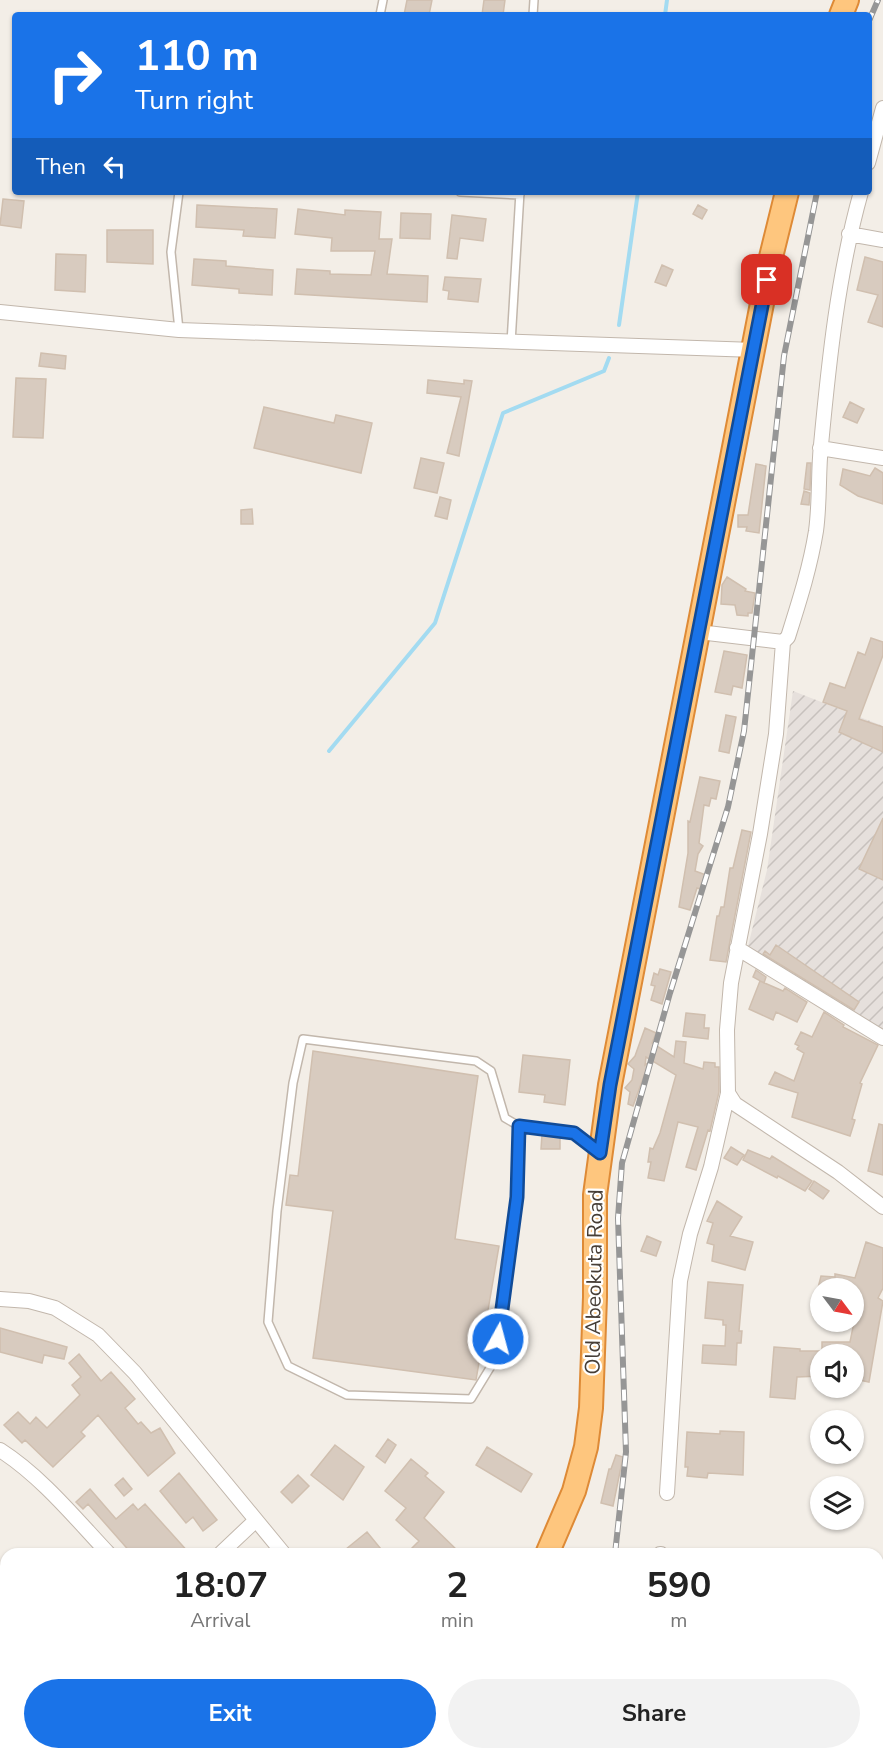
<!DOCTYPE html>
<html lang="en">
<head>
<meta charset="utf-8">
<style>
  :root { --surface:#fff; --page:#f2f2f2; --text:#222; --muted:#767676; --accent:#1a73e8 }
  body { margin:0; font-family:"Nunito Sans",sans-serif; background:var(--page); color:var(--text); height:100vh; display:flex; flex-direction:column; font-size:22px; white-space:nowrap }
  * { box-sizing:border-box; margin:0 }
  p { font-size:20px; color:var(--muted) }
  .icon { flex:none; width:33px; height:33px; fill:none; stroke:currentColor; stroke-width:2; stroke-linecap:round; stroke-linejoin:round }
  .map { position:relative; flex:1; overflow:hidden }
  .panel { position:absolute; left:0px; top:1548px; width:884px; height:212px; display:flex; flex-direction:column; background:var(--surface); border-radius:18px 18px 0 0; box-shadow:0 2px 4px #0004 }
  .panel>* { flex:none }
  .top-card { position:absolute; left:12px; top:12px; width:860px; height:183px; border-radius:6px; box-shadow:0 2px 4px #0004; background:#1a73e8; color:#fff; overflow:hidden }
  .needle { width:39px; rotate:122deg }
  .fabs { position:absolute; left:810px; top:1278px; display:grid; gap:12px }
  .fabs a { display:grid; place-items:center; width:54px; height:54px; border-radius:50%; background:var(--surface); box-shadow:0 2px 4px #0004; font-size:30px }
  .pin { position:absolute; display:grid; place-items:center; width:51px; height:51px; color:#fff; margin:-26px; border-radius:12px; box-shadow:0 3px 9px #0006 }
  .me { position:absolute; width:66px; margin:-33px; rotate:7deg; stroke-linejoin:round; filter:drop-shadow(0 0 4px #0008) }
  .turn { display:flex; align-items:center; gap:21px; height:126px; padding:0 24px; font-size:27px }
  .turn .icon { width:78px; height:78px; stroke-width:2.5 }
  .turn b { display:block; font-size:42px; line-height:51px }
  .then { display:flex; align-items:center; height:57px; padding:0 24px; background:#0003; gap:12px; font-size:22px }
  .eta { display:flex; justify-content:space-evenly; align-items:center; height:102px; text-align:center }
  .eta b { font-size:36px; font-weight:700; line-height:42px }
  .button { display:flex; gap:12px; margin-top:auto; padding:12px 24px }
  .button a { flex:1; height:69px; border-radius:36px; background:var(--accent); color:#fff; font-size:24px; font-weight:700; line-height:69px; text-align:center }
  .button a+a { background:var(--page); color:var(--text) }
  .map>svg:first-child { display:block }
  .industrial { fill:url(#industrial-furrows) }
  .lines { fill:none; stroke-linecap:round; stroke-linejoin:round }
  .stream { stroke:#a3dbf1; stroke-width:4 }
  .building { fill:#d8cbbf; stroke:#d0bfaf; stroke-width:1.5 }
  .service-casing { stroke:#c2b7ac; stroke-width:10 }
  .minor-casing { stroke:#c2b7ac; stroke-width:16 }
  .trunk-casing { stroke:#de8a36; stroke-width:26 }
  .service { stroke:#fff; stroke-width:7 }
  .minor { stroke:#fff; stroke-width:14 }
  .trunk { stroke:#fec67e; stroke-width:22 }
  .rail-casing { stroke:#969696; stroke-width:6 }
  .rail { stroke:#fff; stroke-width:4; stroke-dasharray:11; stroke-linecap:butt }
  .route-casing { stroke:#114b97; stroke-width:15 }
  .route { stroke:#1a73e8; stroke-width:10 }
  .labels { text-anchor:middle; stroke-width:4.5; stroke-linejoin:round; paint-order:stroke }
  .street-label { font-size:21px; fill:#473e36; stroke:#fff }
</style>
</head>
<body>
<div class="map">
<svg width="883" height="1759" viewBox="0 0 883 1759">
  <defs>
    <pattern id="industrial-furrows" width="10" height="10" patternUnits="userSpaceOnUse" patternTransform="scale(1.5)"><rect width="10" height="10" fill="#e6e0dc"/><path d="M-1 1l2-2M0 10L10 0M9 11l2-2" fill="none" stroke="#c7c1bd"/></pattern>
  </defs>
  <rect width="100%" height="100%" fill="#f3eee7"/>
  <path class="industrial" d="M793,691L883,726V1035L747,950L767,870Z"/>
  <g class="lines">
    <path class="stream" d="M665,15L667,0
      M619,325L638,192
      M329,751L435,623L503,413L604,371L609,358"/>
  </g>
  <path class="building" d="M407,0H432L429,15H404Z
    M484,0H505L503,15H482Z
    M3,199L24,201L21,228L0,225Z
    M197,205L277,209L275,238L243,236L244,230L196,227Z
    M698,205L707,210L702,219L693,214Z
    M298,209L345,215V210L381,212L379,239H392L387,274L428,276L427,302L295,294L297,269L330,271V274L371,275L375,251H331L332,238L295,234Z
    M401,213L431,214L430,239L400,238Z
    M452,215L486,219L483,241L460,238L457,259L447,258Z
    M107,230H153V264L107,262Z
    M56,254L86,255L85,292L55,290Z
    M865,257L883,262V327L868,322L878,295L857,290Z
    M194,259L226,261V266L273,270L272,295L239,293V289L192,285Z
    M662,265L673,270L666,286L655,282Z
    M445,277L481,279L478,302L448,299L449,291L443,290Z
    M41,353L66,356L65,369L39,366Z
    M16,378L46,379L43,438L13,437Z
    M428,380L464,384V380L472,381L459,456L447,453L461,397L427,393Z
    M850,402L864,409L857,423L843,417Z
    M264,407L334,423L336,415L372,423L361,473L254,448Z
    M421,458L444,463L437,493L414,488Z
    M807,463H811L810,490L804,489Z
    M756,464L766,466L759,533L746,531L747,527H738V515H748Z
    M875,468L883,473V504L858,496L840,485L843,469L870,476Z
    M804,491L810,493L809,505L801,504Z
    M440,497L451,500L447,519L435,516Z
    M252,509L253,524H241V510Z
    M727,577L746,589L745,591L755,593L752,613H748V616L737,615L735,605L721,604L722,585Z
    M871,638L883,642V655L859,719L883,727V752L839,732L847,711L823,702L830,683L845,688L858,652L865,655Z
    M724,651L747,655L742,688L733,686L731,695L715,692Z
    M726,715L736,717L729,753L719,751Z
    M700,777L720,781L716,799L711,798L709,806L704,805L699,843L703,846L698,854L695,871L706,875L700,889L697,888L690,910L679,907L688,853V821L690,822Z
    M883,818V880L859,869Z
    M742,830L751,832L726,962L710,960L717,916H719L721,907H724L730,868H733Z
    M776,945L859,1002L854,1010L763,954L765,951L770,955Z
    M660,969L671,972L662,1004L651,1000L655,986L651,985L654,973L658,975Z
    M756,970L766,977L764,983L753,977Z
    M760,981L783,991L785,988L807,1002L797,1022L776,1012L773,1020L749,1009Z
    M824,1012L844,1025L843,1027L878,1045L860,1083L862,1084L852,1119L855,1120L850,1136L792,1117L798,1093L769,1084L775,1072L794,1081L804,1053L797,1049L799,1046L795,1044L801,1032L812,1037Z
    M686,1013L705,1015L704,1028H709L708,1039L683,1036Z
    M645,1028L656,1033L652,1043L674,1057L676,1041L686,1042L684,1063L703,1069L704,1062L715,1063V1067H719V1092L710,1131L708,1130L696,1170L686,1167L698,1127L678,1122L664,1181L648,1178L651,1162H648L650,1148L653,1149L660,1133L676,1075L646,1057L645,1065L649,1062L633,1106L628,1104L630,1092L625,1088L632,1080L634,1069L628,1064L635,1056Z
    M313,1051L478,1076L455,1239L499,1246L476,1380L313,1358L333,1211L286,1205L290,1175L298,1176Z
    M523,1055L570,1060L565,1105L544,1102L545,1095L519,1092Z
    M879,1124L883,1125V1175L868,1171Z
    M542,1135L560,1137V1149H541Z
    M731,1147L744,1155L737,1165L724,1158Z
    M748,1150L770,1159L772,1156L812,1181L805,1191L778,1176L777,1178L743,1160Z
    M814,1181L829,1191L823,1199L809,1189Z
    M717,1201L742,1217L730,1236L753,1242L745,1270L712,1261L714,1245L707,1243L713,1223L707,1221Z
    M647,1236L661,1242L656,1256L641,1251Z
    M866,1242L883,1248V1288L878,1298L883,1301L869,1382L854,1379V1354H822V1342H850L859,1298L854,1297V1288H818L821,1276L835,1277V1274L855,1278Z
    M708,1282L743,1285L739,1331H742L741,1343H737L736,1365L702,1363L703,1345L725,1346L726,1325H723V1320L705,1318Z
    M0,1328L67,1347L64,1359L44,1355L42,1363L0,1352Z
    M774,1347L800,1349V1351H820V1376L797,1377L795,1399L770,1397Z
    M79,1354L101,1381L111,1372L135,1399L125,1408L138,1424L141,1422L151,1433L160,1428L175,1453L148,1476L98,1415L81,1432L85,1436L53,1467L25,1440L22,1443L4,1425L18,1412L30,1424L36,1417L47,1428L80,1395L72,1385L81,1377L69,1363Z
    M720,1431L744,1432L743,1475L708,1473L707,1478L687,1476L688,1467H685L687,1432L720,1434Z
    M388,1439L396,1445L385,1463L376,1456Z
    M335,1445L364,1467L343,1500L311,1475Z
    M487,1447L532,1474L521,1492L476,1465Z
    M616,1455L623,1457L613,1506L601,1503L609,1469H611Z
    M411,1459L428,1473L425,1476L444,1492L424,1518L461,1554H406L419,1541L396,1520L406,1508L385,1491Z
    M179,1473L217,1520L203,1531L193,1517L186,1523L160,1491Z
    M298,1475L309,1486L292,1503L281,1492Z
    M123,1478L132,1489L124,1496L115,1485Z
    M90,1489L116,1519L133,1504L138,1510L145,1504L190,1554H132L88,1504L83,1509L76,1502Z
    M367,1532L385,1554H340Z"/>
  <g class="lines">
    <g class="service-casing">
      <path id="service" d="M380,15L383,0
        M533,15L534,0
        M179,192L171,252L179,330
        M460,192L520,195
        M511,343L520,192
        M519,1126L517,1197L496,1358L471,1399L347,1395L288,1366L268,1322L277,1211L293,1083L303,1039L476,1061L491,1071L505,1118L519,1126L574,1133L596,1150"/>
    </g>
    <g class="minor-casing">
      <path id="minor" d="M868,163L883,108
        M861,192C838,274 829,360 821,445C818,473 820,502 816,531C810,568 799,602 788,637L783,642L776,734L760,834L731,983L727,1030L728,1093L735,1104L838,1172L883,1207
        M849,234L883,240
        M0,312L179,330L755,350
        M820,448L883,458
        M699,632L783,642
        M737,948L883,1038
        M0,1299L29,1301L55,1308L98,1335L135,1373L284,1554
        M0,1450C42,1477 75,1518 109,1554
        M667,1493L680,1281L690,1234L711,1167L728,1093
        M220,1554L256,1520
        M660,1554H661
        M878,1570H883
        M878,1714H883
        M0,1751L6,1746
        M667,1754L673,1759
        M190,1759L196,1754
        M574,1759L577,1754"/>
    </g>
    <g class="trunk-casing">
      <path id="trunk" d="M841,15L847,0
        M547,1554L574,1491L586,1447L591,1408L595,1297V1195L610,1085L771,257L787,192
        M397,1759L402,1754"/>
    </g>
    <use href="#service" class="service"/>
    <use href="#minor" class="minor"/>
    <use href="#trunk" class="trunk"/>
    <g class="rail-casing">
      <path id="rail" d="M868,23L878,0
        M615,1554L626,1452L618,1218L622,1163L670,993L728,807L744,731L784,356L817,192
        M535,1759L538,1754"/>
    </g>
    <use href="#rail" class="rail"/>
  </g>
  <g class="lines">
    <g class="route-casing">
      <path id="route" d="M498,1339L517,1197L519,1126L574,1133L600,1153L610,1085L767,280"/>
    </g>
    <use href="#route" class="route"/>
  </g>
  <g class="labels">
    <g class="street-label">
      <text transform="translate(594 1282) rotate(-89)" y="7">Old Abeokuta Road</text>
    </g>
  </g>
</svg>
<div class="fabs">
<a><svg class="needle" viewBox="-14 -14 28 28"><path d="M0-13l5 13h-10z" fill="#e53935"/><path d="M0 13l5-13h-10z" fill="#767676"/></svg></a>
<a><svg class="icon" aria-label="sound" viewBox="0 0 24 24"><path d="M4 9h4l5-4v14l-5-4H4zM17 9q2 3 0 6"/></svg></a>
<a><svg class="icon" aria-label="search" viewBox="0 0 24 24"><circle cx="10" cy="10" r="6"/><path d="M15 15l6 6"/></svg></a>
<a><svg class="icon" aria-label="layers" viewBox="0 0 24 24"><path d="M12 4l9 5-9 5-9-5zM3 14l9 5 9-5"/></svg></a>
</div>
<div class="pin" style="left:767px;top:280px;background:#d93025"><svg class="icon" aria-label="arrive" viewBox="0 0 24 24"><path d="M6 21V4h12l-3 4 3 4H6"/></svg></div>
<svg class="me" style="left:498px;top:1339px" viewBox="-20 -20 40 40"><circle r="17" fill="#1a73e8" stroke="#fff" stroke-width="3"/><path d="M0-11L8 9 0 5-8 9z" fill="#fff"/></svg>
<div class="top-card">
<div class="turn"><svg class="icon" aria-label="right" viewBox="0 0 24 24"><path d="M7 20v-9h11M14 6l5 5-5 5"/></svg><div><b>110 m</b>Turn right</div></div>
<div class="then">Then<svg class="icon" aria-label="left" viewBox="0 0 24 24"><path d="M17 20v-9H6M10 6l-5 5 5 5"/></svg></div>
</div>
<section class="panel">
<div class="eta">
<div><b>18:07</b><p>Arrival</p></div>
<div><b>2</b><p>min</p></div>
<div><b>590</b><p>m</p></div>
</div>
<div class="button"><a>Exit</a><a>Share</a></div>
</section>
</div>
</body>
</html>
